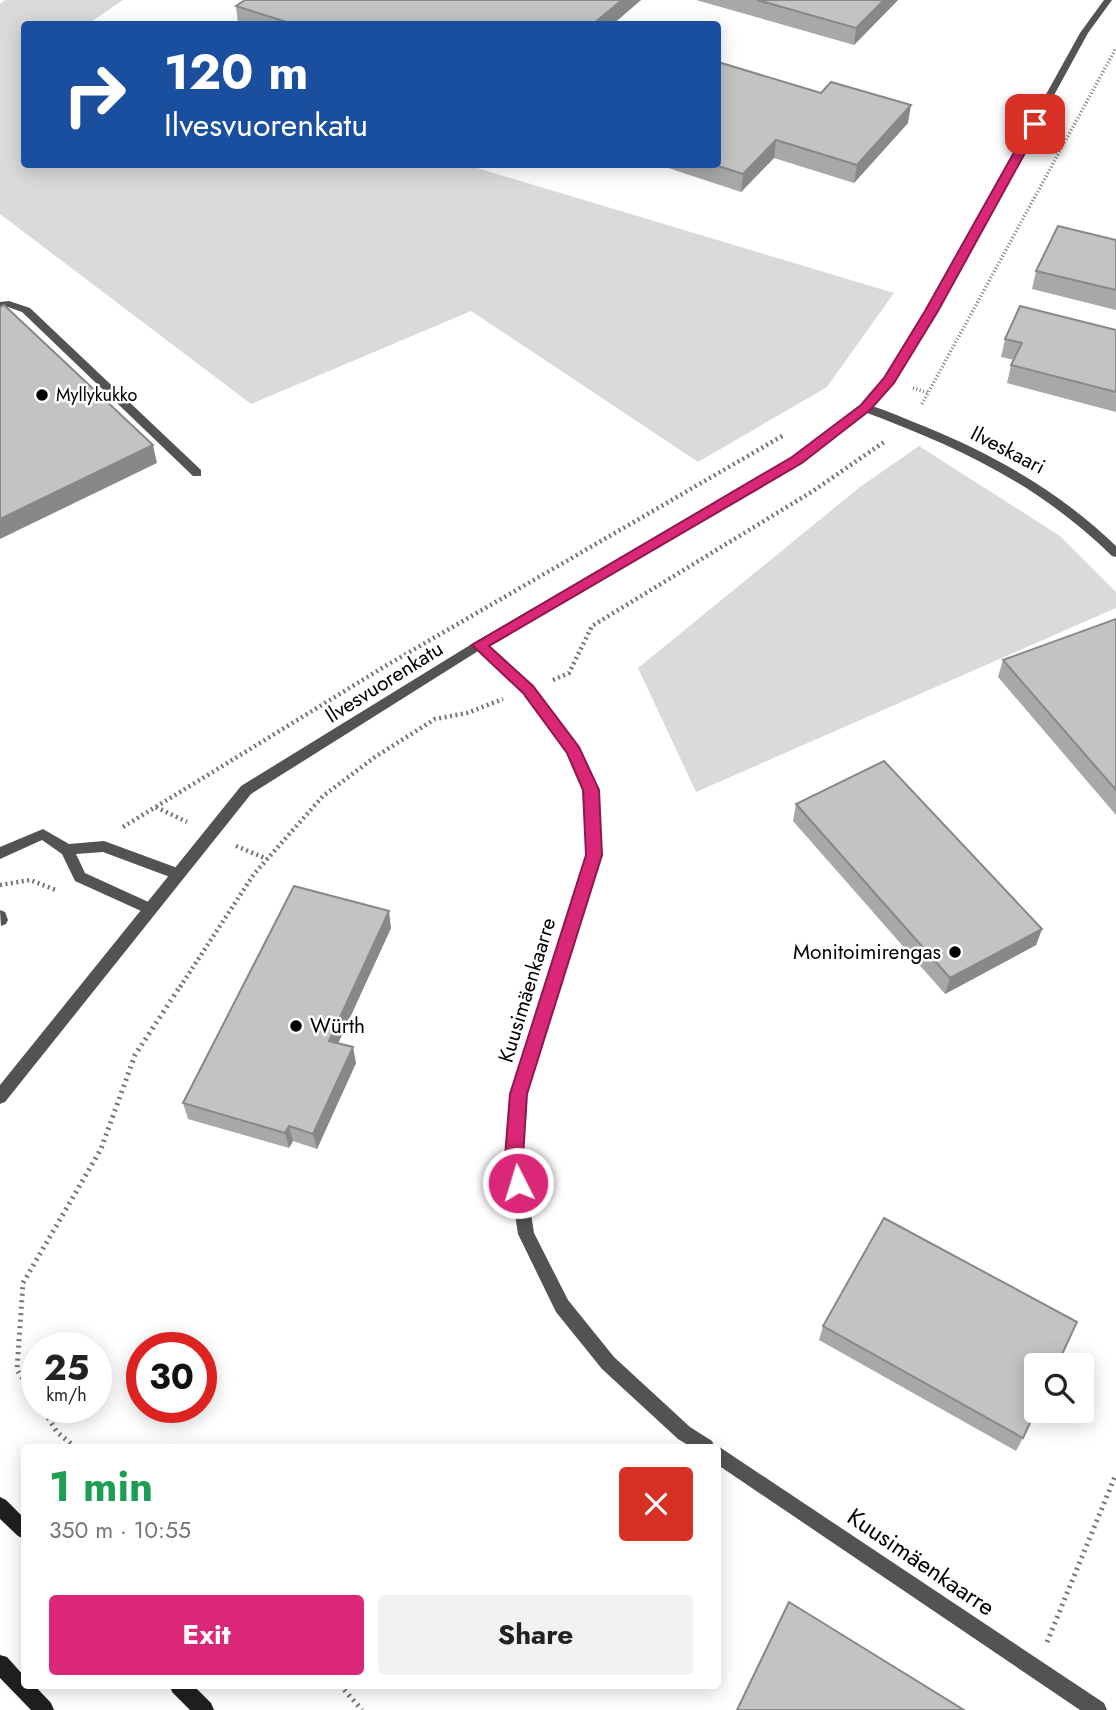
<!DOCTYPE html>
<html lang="en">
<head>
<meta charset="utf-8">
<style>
  :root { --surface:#fff; --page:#f2f2f2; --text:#222; --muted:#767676; --accent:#db2777 }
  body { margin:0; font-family:Jost,sans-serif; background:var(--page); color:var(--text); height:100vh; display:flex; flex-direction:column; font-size:26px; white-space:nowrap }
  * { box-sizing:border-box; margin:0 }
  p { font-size:23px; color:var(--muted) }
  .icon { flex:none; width:38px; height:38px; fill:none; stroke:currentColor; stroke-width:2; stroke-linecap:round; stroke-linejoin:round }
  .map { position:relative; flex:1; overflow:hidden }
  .panel { position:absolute; left:21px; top:1444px; width:700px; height:245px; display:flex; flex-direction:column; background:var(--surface); border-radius:7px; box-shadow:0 4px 18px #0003 }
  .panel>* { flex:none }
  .hud { position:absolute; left:21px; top:21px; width:700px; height:147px; border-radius:7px; box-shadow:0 4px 18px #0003; background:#1a4fa0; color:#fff; overflow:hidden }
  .controls { position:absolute; left:1024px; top:1353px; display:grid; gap:14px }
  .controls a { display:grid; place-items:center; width:70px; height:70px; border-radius:7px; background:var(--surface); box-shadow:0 4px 18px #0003; font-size:35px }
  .speed { position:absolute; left:21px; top:1332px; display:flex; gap:14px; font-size:35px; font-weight:700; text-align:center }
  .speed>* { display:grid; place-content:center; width:91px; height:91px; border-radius:50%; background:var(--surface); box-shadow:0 4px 18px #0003; line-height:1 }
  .speed small { font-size:18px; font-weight:400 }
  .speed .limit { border:10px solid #d22; background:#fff; color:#111 }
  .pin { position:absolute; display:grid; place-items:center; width:60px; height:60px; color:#fff; margin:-30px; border-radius:14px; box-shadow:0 4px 10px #0006 }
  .me { position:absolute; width:77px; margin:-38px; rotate:355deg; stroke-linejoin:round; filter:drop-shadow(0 0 5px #0008) }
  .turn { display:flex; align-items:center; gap:24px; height:147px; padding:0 28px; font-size:32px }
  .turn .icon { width:91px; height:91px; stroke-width:2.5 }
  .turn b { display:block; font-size:49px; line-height:60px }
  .round { display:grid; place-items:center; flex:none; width:74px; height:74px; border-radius:7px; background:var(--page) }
  .overview { display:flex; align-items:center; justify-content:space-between; height:119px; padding:0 28px }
  h1 { font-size:42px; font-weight:700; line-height:52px; color:#1e9e55 }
  .primary-button { display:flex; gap:14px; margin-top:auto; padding:14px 28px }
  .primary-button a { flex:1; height:80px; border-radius:7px; background:var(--accent); color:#fff; font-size:28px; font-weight:700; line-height:80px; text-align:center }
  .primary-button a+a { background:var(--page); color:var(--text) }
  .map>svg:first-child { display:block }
  .green { fill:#dadada }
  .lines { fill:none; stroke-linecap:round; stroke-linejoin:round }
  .path-far2 { stroke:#757575; stroke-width:3.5; stroke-dasharray:1 2.5; stroke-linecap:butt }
  .path-far1 { stroke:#757575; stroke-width:4.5; stroke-dasharray:2 3.5; stroke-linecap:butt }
  .path { stroke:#757575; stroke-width:5; stroke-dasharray:2 4.5; stroke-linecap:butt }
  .service { fill:#535353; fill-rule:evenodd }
  .minor { fill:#535353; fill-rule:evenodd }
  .tertiary { fill:#535353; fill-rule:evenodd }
  .secondary { fill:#202020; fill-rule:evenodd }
  .wall { fill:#a8a8a8 }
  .shaded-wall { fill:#888 }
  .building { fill:#c3c3c3; stroke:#888; stroke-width:2 }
  .route { fill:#db2777; stroke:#8e194d; stroke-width:2 }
  .poi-dot { fill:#000; stroke:#fff; stroke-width:2.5 }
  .labels { text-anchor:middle; stroke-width:5; stroke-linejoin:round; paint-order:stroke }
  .far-poi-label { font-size:18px; fill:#000; stroke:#fff; text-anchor:start }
  .street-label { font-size:21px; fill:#000; stroke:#fff }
  .poi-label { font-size:21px; fill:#000; stroke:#fff; text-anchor:end }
  .near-street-label { font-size:24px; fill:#000; stroke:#fff }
</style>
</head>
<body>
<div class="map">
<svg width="1116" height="1710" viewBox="0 0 1116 1710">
  <rect width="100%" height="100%" fill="#fff"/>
  <path class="green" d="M5,0H123L88,24H24V164L467,165L894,293L827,387L698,462L471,311L251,404L0,214V4Z
    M919,446L1060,536L1116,592V608L696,792L638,668L860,487Z"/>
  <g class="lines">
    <path class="path-far2" d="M913,388L929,393
      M922,404L1116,48"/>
    <path class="path-far1" d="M553,680L569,673L592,626L813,491L884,442
      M156,807L187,822
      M123,827L387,665L784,435
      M236,846L267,859
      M0,885L30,880L56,890
      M180,987L254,874L323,796L375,757L435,719L467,713L503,699"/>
    <path class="path" d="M37,1400L17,1370L23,1283L101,1149L135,1055L181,985
      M41,1407L57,1432L75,1447
      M1047,1642L1116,1474
      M340,1685L362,1710"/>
    <path class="service" d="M9,301L30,308L201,470V476H193L22,312L8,307L0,308V302Z
      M0,910L5,912L8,920L6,924L1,926Z"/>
    <path class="minor" d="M866,404C886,410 906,419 926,427C997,456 1061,493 1116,546V557L1112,556C1037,483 958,447 862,411L860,408Z
      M479,640L483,642L533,687L579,747L598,790L601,855L527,1094L522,1157L534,1233L568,1300L614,1357L690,1427L712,1441L715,1447H691L678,1439L602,1369L556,1312L518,1234L506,1157L511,1094L587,855L584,790L568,753L523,693L475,648L473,645L475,642Z
      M43,829L69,844L104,841L183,870L185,874L183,878L178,880L103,852L76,854L85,873L155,905L157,909L155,913L150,915L75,881L62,854L42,840L0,859V847Z
      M718,1446L1104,1703L1107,1710H1080L718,1465V1447H715Z"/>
    <path class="tertiary" d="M1104,0H1112L1088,33L936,311L893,382L870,411L801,463L483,648L251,794L5,1102L0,1104V1085L241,786L475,642L793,457L862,405L885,378L926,311L1080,33Z"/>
    <path class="secondary" d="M0,1497L6,1500L24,1518V1539L18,1536L0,1519Z
      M0,1655L7,1657L24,1676V1685H34L51,1703L54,1710H31L0,1678Z
      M170,1685H193L211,1703L214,1710H190L172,1692Z"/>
  </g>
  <path class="wall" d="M245,0H641L613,24H238L236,6Z
    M696,0H898L854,45Z
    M718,62L908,123L854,183L774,158L741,192L656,164H718Z
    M1116,240V310L1032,289L1036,271Z
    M1116,330V412L1007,383L1011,365L1014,360L1001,357L1005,339Z
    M1116,619V815L998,677L1003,660Z
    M796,804L1042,929L1036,945L945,994L793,821Z
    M391,928L338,1043L356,1063L317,1149L293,1141L289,1148L188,1119L183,1103Z
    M823,1326L1023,1438L1016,1451L819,1340Z"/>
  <path class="shaded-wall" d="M622,0H641L613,24H593Z
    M884,0H898L854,45L856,28Z
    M911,105L908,123L854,183L857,165Z
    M776,140L774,158L741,192L743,174Z
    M153,445L157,463L0,539V519Z
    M389,911L391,928L332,1057L329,1041Z
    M1042,929L1036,945L945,994L950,978Z
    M353,1047L356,1063L317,1149L313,1134Z
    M289,1126L293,1141L289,1148L285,1133Z"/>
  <path class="building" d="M245,0H622L593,24H293L236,6Z
    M757,0H884L856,28Z
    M718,62L821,93L831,82L911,105L857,165L776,140L743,174L712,164H718Z
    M1058,226L1116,240V290L1036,271Z
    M4,305L153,445L0,519V307Z
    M1020,306L1116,330V392L1011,365L1022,343L1005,339Z
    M1116,619V790L1003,660Z
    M884,761L1042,929L950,978L796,804Z
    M294,886L389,911L329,1041L353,1047L313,1134L289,1126L285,1133L183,1103Z
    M884,1218L1077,1322L1057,1365H1036V1410L1023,1438L823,1326Z
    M789,1602L964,1710H737Z"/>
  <path class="route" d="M1031,122L1041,124L938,311L894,383L870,410L802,463L489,646L533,686L579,747L599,790L602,855L527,1094L523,1157L527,1183L525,1188L518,1191L512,1188L505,1157L510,1094L586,855L583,790L567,753L523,693L472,645L792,457L861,405L884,378L925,311Z"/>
  <g class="poi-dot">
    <circle cx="42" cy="395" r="7"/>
    <circle cx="955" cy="952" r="7"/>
    <circle cx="296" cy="1026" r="7"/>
  </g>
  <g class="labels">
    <g class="far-poi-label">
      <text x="56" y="401">Myllykukko</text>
    </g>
    <g class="street-label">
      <text transform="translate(1008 450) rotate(27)" y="7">Ilveskaari</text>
      <text transform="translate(384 682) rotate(-32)" y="7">Ilvesvuorenkatu</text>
      <text transform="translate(527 990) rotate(-73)" y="7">Kuusimäenkaarre</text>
    </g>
    <g class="poi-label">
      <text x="941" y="959">Monitoimirengas</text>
      <text x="310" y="1033" text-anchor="start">Würth</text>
    </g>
    <g class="near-street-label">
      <text transform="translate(921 1562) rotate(34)" y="8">Kuusimäenkaarre</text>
    </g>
  </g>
</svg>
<div class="controls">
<a><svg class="icon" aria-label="search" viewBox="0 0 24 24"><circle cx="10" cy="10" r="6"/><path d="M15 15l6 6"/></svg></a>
</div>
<div class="speed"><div>25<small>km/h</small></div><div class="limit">30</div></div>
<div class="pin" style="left:1035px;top:124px;background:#d93025"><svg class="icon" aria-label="arrive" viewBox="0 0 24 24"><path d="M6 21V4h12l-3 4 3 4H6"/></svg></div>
<svg class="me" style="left:518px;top:1183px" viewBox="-20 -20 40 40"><circle r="17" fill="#db2777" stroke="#fff" stroke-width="3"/><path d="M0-11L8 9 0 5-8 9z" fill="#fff"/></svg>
<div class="hud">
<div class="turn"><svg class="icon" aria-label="right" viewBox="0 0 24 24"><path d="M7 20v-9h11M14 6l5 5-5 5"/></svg><div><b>120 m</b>Ilvesvuorenkatu</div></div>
</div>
<section class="panel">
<div class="overview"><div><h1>1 min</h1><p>350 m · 10:55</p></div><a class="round" style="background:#d93025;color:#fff"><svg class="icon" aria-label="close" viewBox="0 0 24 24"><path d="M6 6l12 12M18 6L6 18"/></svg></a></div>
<div class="primary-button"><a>Exit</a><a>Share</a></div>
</section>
</div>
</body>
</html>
